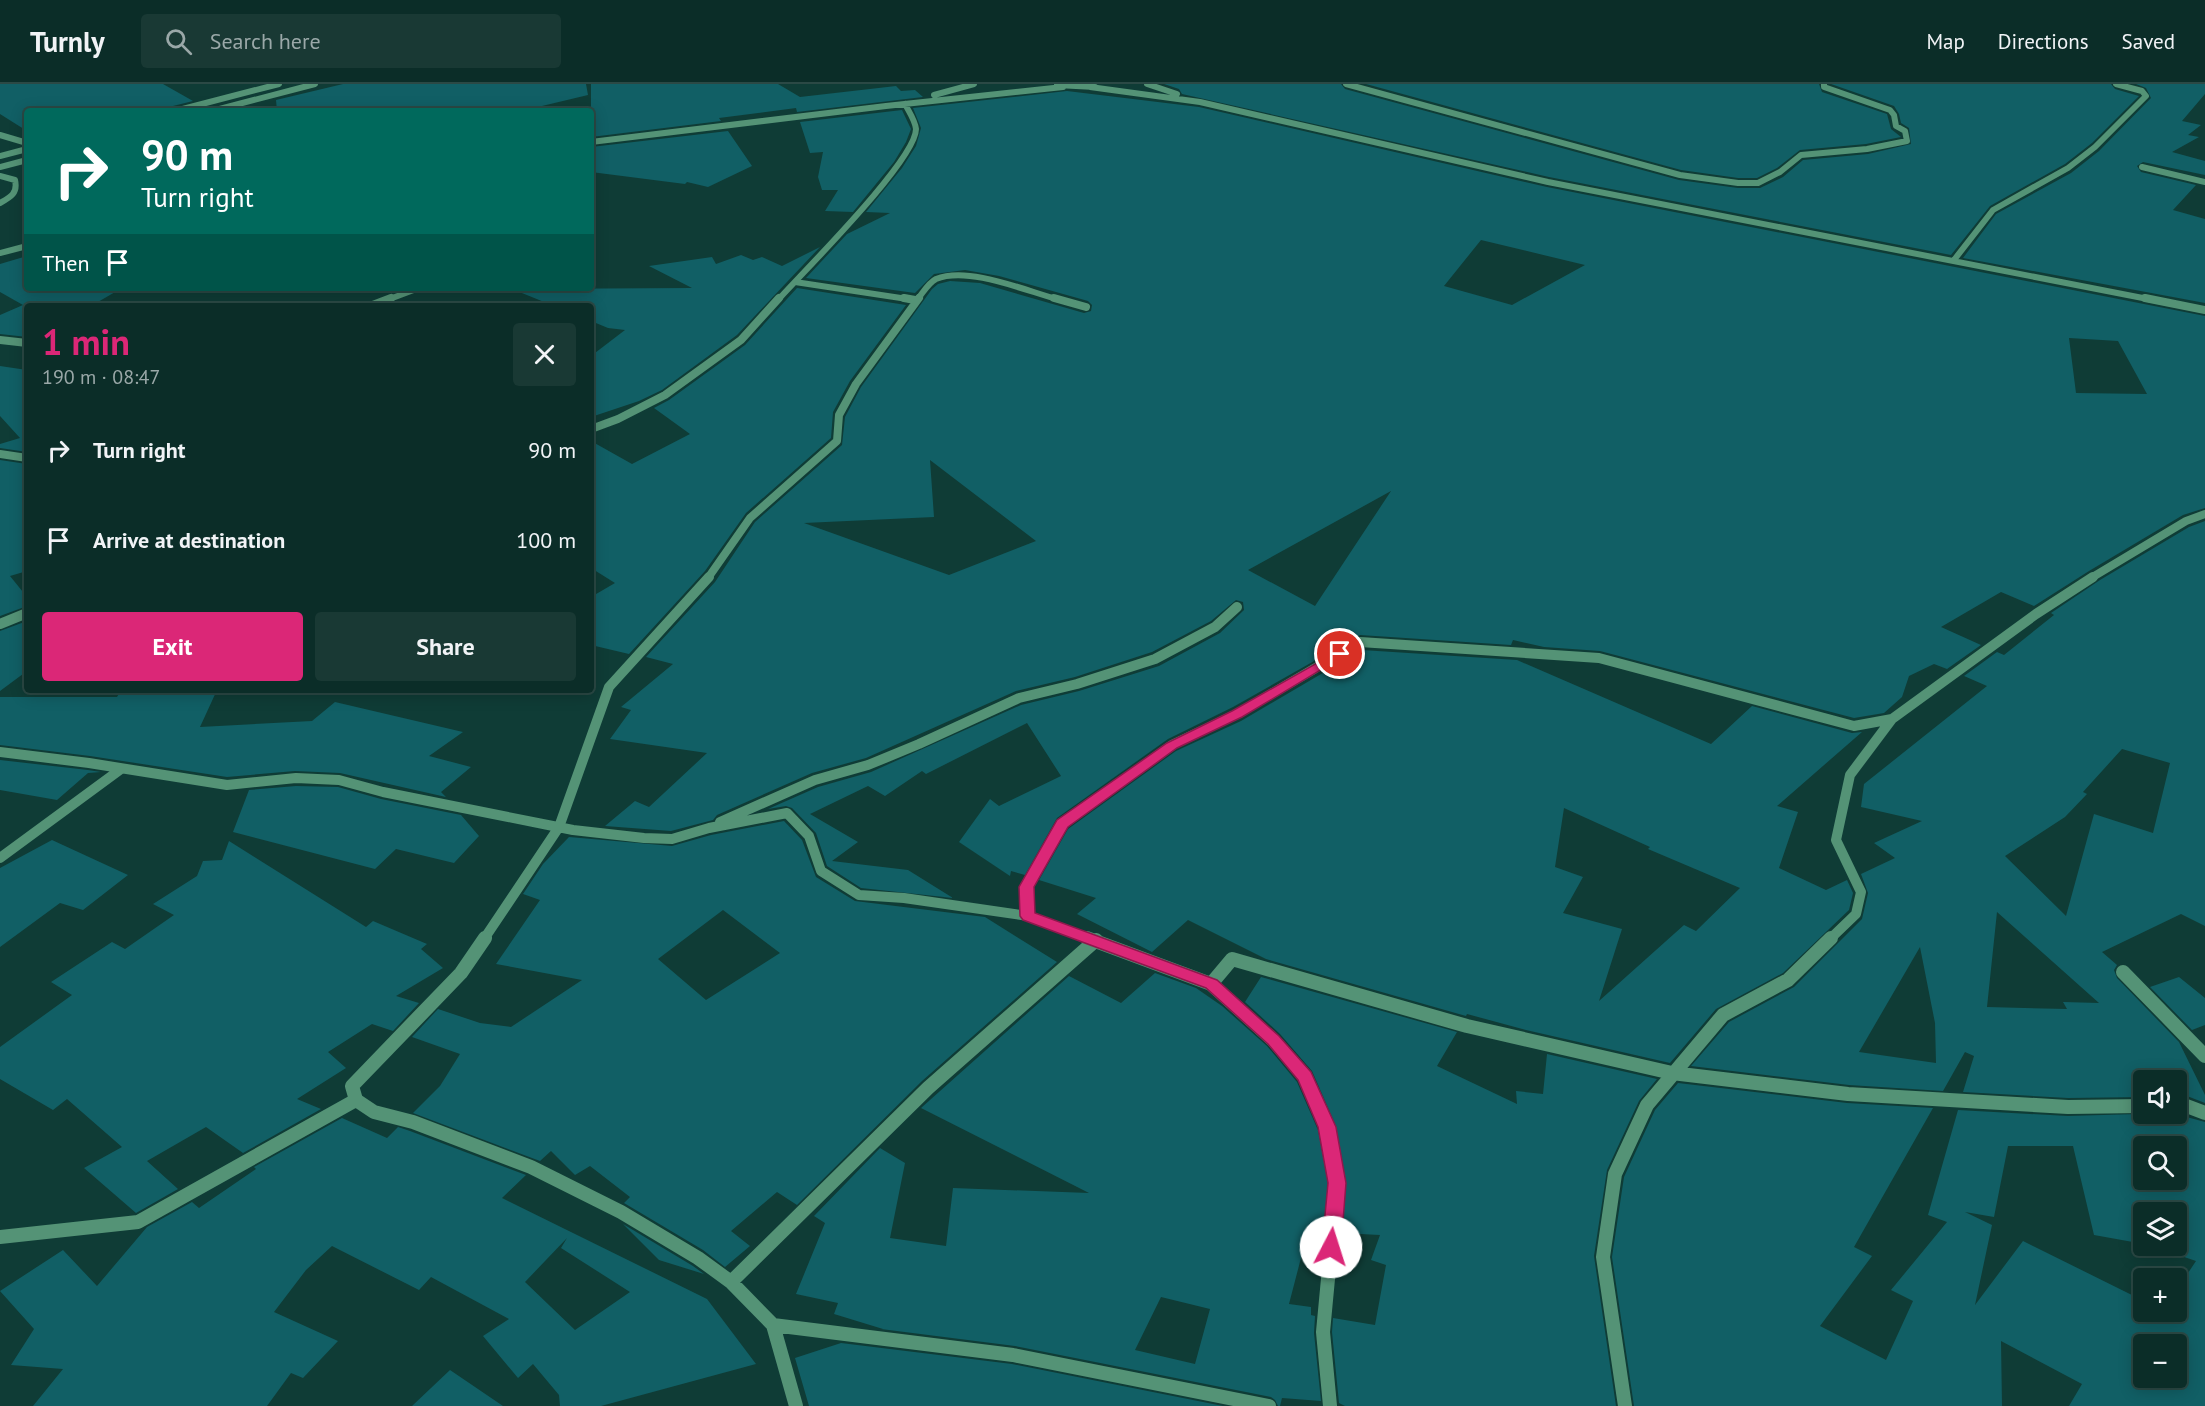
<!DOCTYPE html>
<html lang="en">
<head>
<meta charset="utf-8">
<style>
  :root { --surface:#0b2d28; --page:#193934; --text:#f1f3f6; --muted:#9aa8a8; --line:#2b4945; --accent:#db2777 }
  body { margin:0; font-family:"PT Sans",sans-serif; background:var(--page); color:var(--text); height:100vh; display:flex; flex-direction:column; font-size:22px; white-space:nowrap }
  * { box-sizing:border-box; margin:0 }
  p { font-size:20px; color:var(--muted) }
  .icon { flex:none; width:33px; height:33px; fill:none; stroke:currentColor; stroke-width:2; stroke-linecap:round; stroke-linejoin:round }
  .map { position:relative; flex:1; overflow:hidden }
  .side { position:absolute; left:24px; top:219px; width:570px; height:390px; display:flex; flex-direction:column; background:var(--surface); border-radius:6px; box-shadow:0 3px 15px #0003,0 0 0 2px var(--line) }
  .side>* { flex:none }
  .top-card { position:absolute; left:24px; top:24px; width:570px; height:183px; border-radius:6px; box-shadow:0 3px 15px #0003,0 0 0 2px var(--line); background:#00695c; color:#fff; overflow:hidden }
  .buttons { position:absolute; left:2133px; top:986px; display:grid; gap:12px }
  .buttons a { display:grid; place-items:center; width:54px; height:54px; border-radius:6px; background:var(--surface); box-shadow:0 3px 15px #0003,0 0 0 2px var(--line); font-size:30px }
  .pin { position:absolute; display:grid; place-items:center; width:51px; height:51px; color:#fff; margin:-26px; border:3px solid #fff; border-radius:50%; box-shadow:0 2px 6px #0007 }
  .me { position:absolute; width:66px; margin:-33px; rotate:5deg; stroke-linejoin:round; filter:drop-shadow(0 0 4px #0008) }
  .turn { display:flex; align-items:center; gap:21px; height:126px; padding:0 18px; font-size:27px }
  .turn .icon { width:78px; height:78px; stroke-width:2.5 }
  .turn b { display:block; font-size:42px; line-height:51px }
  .then { display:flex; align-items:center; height:57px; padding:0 18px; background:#0003; gap:12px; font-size:22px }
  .round { display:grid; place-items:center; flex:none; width:63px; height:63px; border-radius:6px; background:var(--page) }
  .summary { display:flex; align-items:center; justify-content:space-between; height:102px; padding:0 18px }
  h1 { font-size:36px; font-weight:600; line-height:45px; color:var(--accent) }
  .button { display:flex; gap:12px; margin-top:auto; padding:12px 18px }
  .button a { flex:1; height:69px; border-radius:6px; background:var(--accent); color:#fff; font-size:24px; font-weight:600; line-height:69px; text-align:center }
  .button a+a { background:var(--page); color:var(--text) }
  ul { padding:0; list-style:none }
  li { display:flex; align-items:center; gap:18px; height:90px; padding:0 18px }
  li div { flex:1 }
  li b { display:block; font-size:22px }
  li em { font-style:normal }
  header { display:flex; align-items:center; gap:36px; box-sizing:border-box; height:84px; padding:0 30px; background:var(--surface); border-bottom:2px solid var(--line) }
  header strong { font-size:28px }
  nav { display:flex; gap:33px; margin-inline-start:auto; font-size:21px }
  .search { width:420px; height:54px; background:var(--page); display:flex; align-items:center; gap:15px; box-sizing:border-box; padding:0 21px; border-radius:6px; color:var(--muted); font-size:22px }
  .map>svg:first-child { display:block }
  .building { fill:#115f65; fill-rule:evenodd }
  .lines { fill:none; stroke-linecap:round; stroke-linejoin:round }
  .minor-far3 { stroke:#549376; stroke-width:6 }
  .minor-far2 { stroke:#549376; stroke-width:8 }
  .minor-far1 { stroke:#549376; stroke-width:10 }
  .minor { stroke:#549376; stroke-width:14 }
  .route { fill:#db2777; stroke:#8e194d; stroke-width:1.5 }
</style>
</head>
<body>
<header>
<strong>Turnly</strong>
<div class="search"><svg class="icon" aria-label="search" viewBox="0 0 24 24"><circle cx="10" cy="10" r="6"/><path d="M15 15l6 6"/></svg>Search here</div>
<nav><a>Map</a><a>Directions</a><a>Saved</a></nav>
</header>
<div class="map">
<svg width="2205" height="1322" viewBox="0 0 2205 1322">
  <rect width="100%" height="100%" fill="#0f3c36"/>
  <path class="building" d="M0,0H163L193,17L173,22L170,27H27V47L0,30Z
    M343,0H586L588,11L521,27H277L276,16Z
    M591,0H778L800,13L896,2L901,7L915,6L923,13L797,28L796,24L719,34L721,37L591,53Z
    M1164,0H1341L1345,5L1679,96L1738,104H1760L1783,93L1803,76L1868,70L1911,60L1909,44L1901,39L1899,30L1894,22L1831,0H2111L2115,5L2139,12L2092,59L2065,80L1990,122L1951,171L1549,93L1182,10L1179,5Z
    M1366,0H1819L1822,8L1887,30L1891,45L1901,53L1866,60L1800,66L1777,84L1757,94H1738L1681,86Z
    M2136,0H2205V10L2182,37L2201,41L2188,51L2199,53L2172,68L2205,77V91L2143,78L2137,82L2141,88L2196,101L2173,126L2205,135V219L1963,174L1996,130L2071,89L2099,67L2151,14L2146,4Z
    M1067,7L1199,23L1547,103L2205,232V424L2183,431L2089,487L2034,522L2001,508L1941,543L1981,561L1947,585L1934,580L1909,592L1902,613L1884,629L1854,634L1600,567L1544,563L1513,556L1511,561L1360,551L1233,623L1168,655L1057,734L1025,791L1011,787L1010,792L959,758L990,715L999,722L1061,692L1027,639L926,690L922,687L885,712L868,702L810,730L858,758L832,777L908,786L953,814L861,804L827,782L816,749L792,724L786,722L768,725L818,703L871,688L1021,621L1079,607L1159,582L1220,549L1244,526L1243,518L1236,516L1211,537L1152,568L1075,593L1016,607L866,674L812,689L717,731L713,736L671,747L605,742L635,717L649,723L707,669L610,655L631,626L621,623L673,580L646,573L715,498L755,438L842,361L845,333L861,303L932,205L938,200L950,197L980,199L1084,229L1091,227L1092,221L1088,217L999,192L965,186L934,190L915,209L806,194L847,150L890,129L866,128L902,84L916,62L921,44L913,24ZM1481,156L1585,181L1512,221L1444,202ZM2069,254L2118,257L2147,310L2076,309ZM930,376L1036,457L949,491L804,439L934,433ZM1391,407L1315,522L1248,486Z
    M902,26L911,45L906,58L894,78L853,128L825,127L838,106H822L818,93L823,68L810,69L800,38Z
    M728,47L752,82L708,103L687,98L685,100L591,88V63Z
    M820,163L737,251L662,306L639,317L591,333V272L625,246L608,244L591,237V222H554L512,205L692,204L649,182L712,173L716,180L741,171L753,176L762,173L782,182Z
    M27,172V204H122L91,222H27V253L0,250V231L23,221L0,208V180Z
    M797,204L906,221L850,297L833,328L831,354L746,429L705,487L629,570L591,561V513L615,499L591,484V357L632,380L690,350L654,324L669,316L745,261Z
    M0,282L27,286V368L0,364V360L20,354L0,332Z
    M0,376L27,380V487L10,492L27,513V522L0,532Z
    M2205,437V842L2181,830L2102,868L2117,881L2114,886L2117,894L2179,958L2205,1011V1019L2187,1012H2176V996H2144V1013L2068,1014L1963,1008L1974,972L1965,968L1943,1007L1849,1001L1691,982L1729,938L1794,903L1862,835L1868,809L1861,790L1895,774L1874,759L1922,737L1861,723L1864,700L1987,602L1964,592L1997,568L2004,571L2054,531L2051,529L2100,496L2189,443ZM2122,665L2170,679L2153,749L2094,730L2066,832L2005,772L2065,733L2087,710L2083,708ZM1997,828L2099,919L2063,918L2067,925L1987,923ZM1920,863L1935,939L1936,979L1859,968Z
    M27,537V587L0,607V547Z
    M1362,566L1517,576L1711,660L1752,622L1852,649L1862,648L1777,722L1798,728L1779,784L1826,806L1847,796L1853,809L1849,826L1783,889L1716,925L1670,979L1526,946L1467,930L1466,932L1266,875L1188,836L1152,868L1077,830L1096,814L1039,796L1068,745L1176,667L1241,637ZM1564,724L1650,763L1648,765L1740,804L1696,847L1684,841L1599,917L1622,845L1563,829L1583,793L1555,783Z
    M157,606H217L200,643L312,637L335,618L463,648L429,672L471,683L441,708L446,713L340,689L295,687L227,693L90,672L0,661V613H117L120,608Z
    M0,676L88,686L101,688L88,689L57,716L0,706Z
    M296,702L338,703L381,715L461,731L479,752L454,779L396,765L375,785L233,748L249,706Z
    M784,737L802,756L816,793L855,817L985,833L1057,878L922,997L797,1121L777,1108L731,1147L750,1162L725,1183L703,1166L624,1119L630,1113L590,1082L575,1091L551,1067L540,1077L413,1029L440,1002L460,970L412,953L438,925L480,939L511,943L582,896L496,880L540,816L523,810L543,780L569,753L672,762L711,751ZM723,826L780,869L706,916L658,875Z
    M52,756L128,791L83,826L60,819L0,863V784Z
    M229,757L366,843L373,837L427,860L421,865L443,884L396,912L419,919L393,947L372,940L328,968L346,984L297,1015L321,1025L243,1069L206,1043L147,1077L178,1105L136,1129L84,1084L122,1063L67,1015L53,1026L0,995V963L72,911L51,898L112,858L125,865L174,831L153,820L197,792L203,777L222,776Z
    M1155,889L1196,904L1222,922L1267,962L1297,998L1318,1046L1328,1099L1323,1148L1308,1147L1289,1220L1311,1223V1231L1315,1232L1314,1249L1321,1317L1282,1314L1280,1322H1278L1275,1316L1271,1313L1015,1262L881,1245H883L834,1230L838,1219L796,1210L825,1139L814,1132L880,1064L905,1079L890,1154L946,1162L953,1104L1089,1109L921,1024L1069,892L1121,919ZM1161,1213L1210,1225L1195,1280L1135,1266Z
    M1261,893L1457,948L1437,982L1517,1020L1516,1007L1543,1010L1547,970L1657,995L1639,1017L1607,1086L1594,1172L1616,1322H1345L1339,1319L1332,1248L1333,1234L1375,1241L1386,1181L1371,1176L1380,1151L1341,1149L1346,1098L1335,1040L1312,987L1280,950L1245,918Z
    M2179,893L2205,914V941L2192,946L2150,903Z
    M1678,999L1847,1019L1933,1024L1854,1163L1872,1172L1820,1242L1886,1276L1913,1217L1891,1206L1947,1138L1928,1131L1958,1026L2068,1032L2172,1029L2205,1038V1322H2069L2082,1300L2001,1257L2002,1322H1634L1612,1173L1624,1093L1655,1026ZM2008,1062H2073L2094,1151L2144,1160V1128H2176V1161H2149L2196,1177L2176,1207V1227H2144V1217L2023,1157L1975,1221L1992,1141L1965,1128L1994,1133ZM2144,1062H2176V1095H2144ZM2144,1260H2176V1293H2144Z
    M342,1034L387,1054L398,1043L410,1047L526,1091L502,1114L707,1215L756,1280L601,1322H560L559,1311L533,1280L518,1294L483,1252L509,1235L431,1193L419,1206L332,1162L306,1186L274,1228L338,1257L303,1294L291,1289L267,1322H33L63,1285L11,1281L34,1245L0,1207L63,1166L97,1202L147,1143L192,1118L199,1124L256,1085L254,1083ZM567,1154L561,1164L630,1208L575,1246L525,1198Z
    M623,1140L693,1182L704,1190L659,1176Z
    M841,1259L1012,1280L1223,1322H809L795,1274Z
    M450,1286L503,1322H412Z"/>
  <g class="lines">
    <path class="minor-far3" d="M1147,0L1177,10
      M1346,0L1680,91L1738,99H1758L1780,88L1801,71L1867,65L1907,57L1905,47L1896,42L1894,31L1890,26L1824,3V0
      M1057,1L1095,3
      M1090,3L1200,18L1548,98L2153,216
      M934,11L974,0
      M175,27L279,0
      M212,27L315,0
      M0,51L27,59
      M591,58L886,22L1063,3
      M0,72L27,65
      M0,83L27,76
      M2142,83L2205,98
      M0,92L15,96C18,109 11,113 0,119
      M0,169L27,162
      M1954,176L1993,126L2068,84L2095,63L2146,12L2142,7L2116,0
      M795,198L914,216
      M387,216L419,204
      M778,216C803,188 916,76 916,45C915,36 909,28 905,20
      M917,216C923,209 928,199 936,195C969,182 1026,207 1060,216"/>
    <path class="minor-far2" d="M904,214L915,216
      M1054,214L1086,223
      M2145,214L2205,226
      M370,222L391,214
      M0,256L27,259
      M591,345L618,335L665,311L741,256L779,214
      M0,370L27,374
      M708,494L750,434L837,357L839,331L856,300L919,214
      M2091,494L2186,437L2205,430"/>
    <path class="minor-far1" d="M0,540L27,529
      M0,668L89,679L227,701L296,694L339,696L383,708L573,746L644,754L672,755L709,744L787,729L809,752L821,787L859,811L904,814L1028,832L1091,855
      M720,738L815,696L868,681L919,660L1019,614L1077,600L1155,575L1215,543L1237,523
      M0,774L121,685
      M1028,832L1027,803L1062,740L1172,661L1237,630L1360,558L1599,574L1854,642L1892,635
      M484,855L559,743L609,603L709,493
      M1830,855L1856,830L1861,808L1836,756L1850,691L1892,635L2036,530L2093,493"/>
    <path class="minor" d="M485,854L461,889L352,1002L356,1016L374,1028L413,1038L531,1083L621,1128L698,1174L731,1198L773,1241L796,1322
      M1087,854L1211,900L1273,956L1305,993L1327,1043L1337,1099L1323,1248L1330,1322
      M2123,888L2205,972
      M1211,900L1232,875L1467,942L1672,989L1848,1010L2068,1023L2144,1022
      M2176,1021H2184L2205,1029
      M0,1153L138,1138L356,1016
      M731,1198L928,1004L1096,856
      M773,1241L1013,1271L1269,1322
      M1625,1322L1603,1173L1615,1090L1647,1021L1723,931L1788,896L1831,854"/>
  </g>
  <path class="route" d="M1340,566L1344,567L1346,570L1344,572L1242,633L1177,664L1068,743L1034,803L1035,829L1217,896L1279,952L1311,988L1336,1043L1346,1099L1341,1163L1338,1168L1331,1170L1325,1168L1322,1163L1328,1099L1318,1043L1298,996L1268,960L1206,904L1023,836L1020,832L1019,803L1057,736L1167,659L1232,627Z"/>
</svg>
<div class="buttons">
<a><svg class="icon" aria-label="sound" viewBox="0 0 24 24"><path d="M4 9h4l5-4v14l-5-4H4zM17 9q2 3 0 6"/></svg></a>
<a><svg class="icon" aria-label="search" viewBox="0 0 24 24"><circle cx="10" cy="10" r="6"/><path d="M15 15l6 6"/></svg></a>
<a><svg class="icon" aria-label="layers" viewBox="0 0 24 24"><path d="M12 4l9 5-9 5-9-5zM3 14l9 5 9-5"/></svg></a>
<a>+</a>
<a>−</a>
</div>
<div class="pin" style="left:1340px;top:570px;background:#d93025"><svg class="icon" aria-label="arrive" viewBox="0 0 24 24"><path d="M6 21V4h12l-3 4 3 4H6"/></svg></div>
<svg class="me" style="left:1331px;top:1163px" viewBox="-20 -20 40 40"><circle r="19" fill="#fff"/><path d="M0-13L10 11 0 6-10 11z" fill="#db2777"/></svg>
<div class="top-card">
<div class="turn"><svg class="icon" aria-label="right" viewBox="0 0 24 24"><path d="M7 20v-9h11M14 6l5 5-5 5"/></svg><div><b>90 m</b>Turn right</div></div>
<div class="then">Then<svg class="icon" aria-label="arrive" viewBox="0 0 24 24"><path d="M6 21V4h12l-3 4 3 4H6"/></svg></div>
</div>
<section class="side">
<div class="summary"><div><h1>1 min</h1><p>190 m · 08:47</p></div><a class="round"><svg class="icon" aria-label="close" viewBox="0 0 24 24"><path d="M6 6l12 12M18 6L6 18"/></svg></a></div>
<ul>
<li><svg class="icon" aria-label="right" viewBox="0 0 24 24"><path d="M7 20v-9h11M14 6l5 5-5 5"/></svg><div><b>Turn right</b></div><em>90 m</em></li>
<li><svg class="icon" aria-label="arrive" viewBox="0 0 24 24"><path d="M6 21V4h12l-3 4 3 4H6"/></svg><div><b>Arrive at destination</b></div><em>100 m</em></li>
</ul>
<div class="button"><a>Exit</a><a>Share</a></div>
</section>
</div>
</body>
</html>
